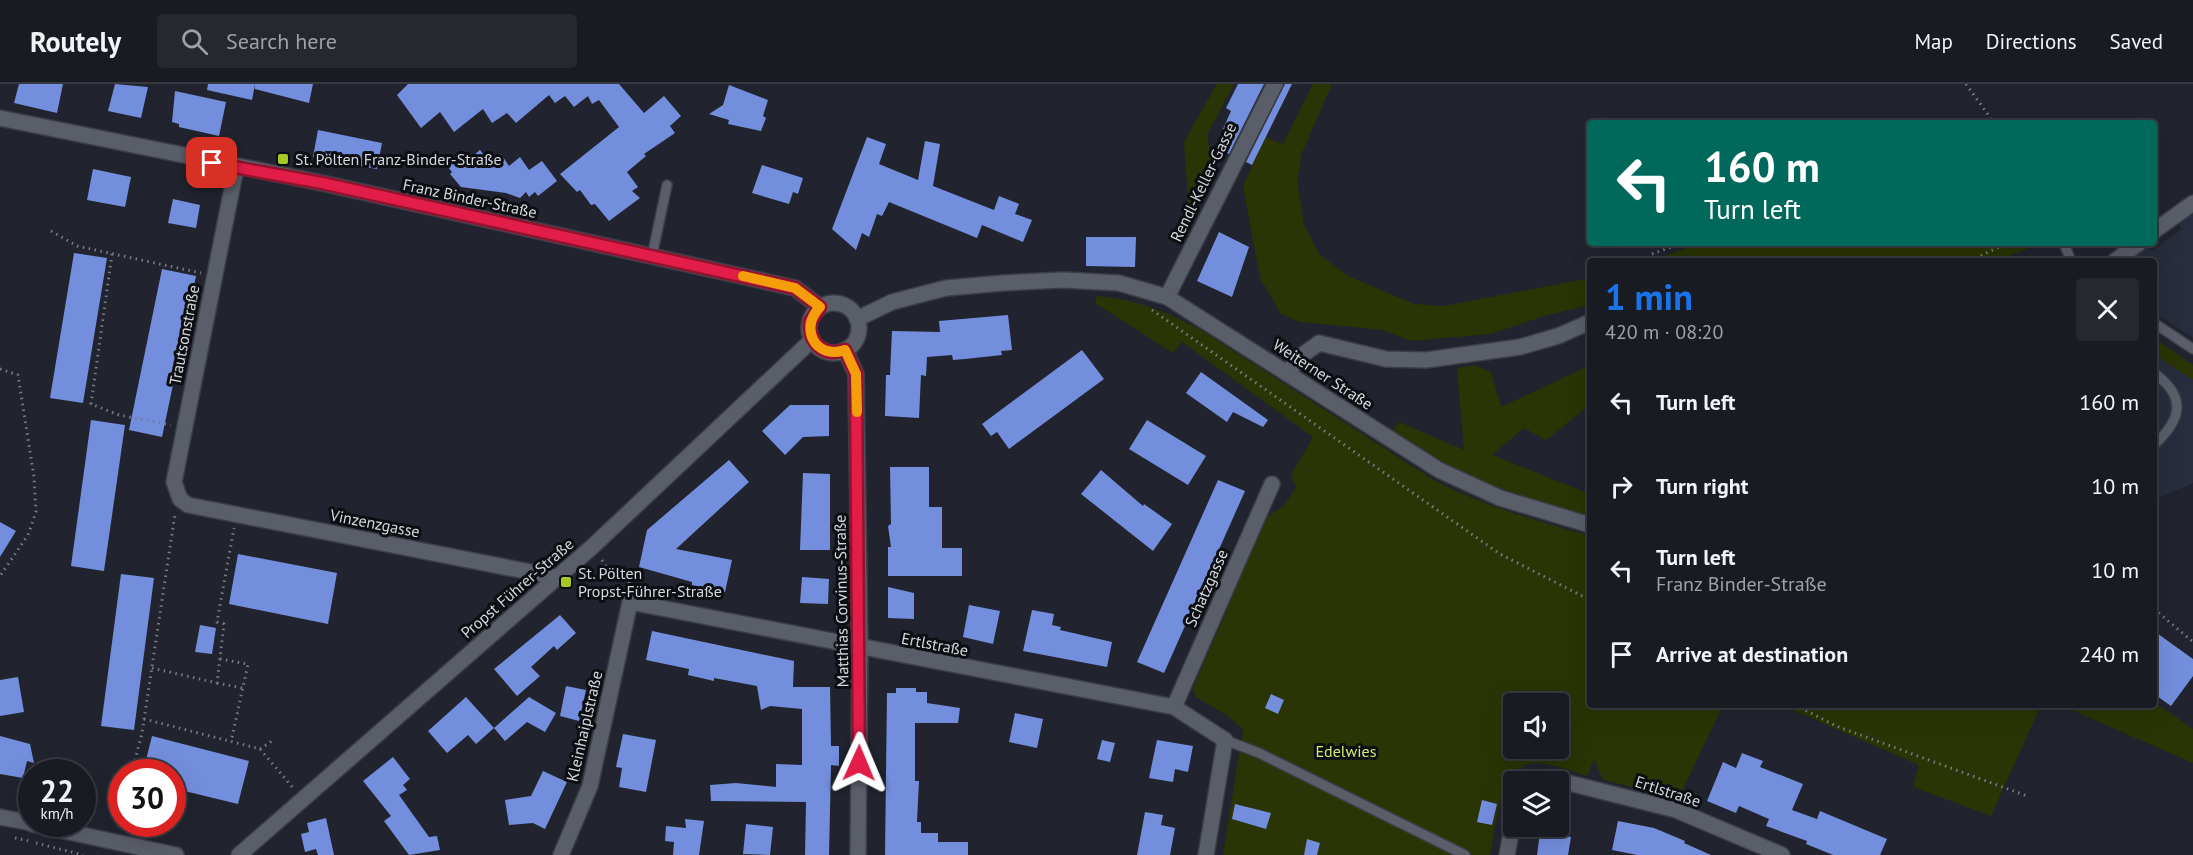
<!DOCTYPE html>
<html lang="en">
<head>
<meta charset="utf-8">
<style>
  :root { --surface:#191b22; --page:#26282f; --text:#f1f3f6; --muted:#9fa1a5; --line:#373940; --accent:#1a73e8 }
  body { margin:0; font-family:"PT Sans",sans-serif; background:var(--page); color:var(--text); height:100vh; display:flex; flex-direction:column; font-size:22px; white-space:nowrap }
  * { box-sizing:border-box; margin:0 }
  p { font-size:20px; color:var(--muted) }
  .icon { flex:none; width:33px; height:33px; fill:none; stroke:currentColor; stroke-width:2; stroke-linecap:round; stroke-linejoin:round }
  .map { position:relative; flex:1; overflow:hidden }
  .panel { position:absolute; left:1587px; top:174px; width:570px; height:450px; display:flex; flex-direction:column; background:var(--surface); border-radius:6px; box-shadow:0 6px 24px #0002,0 0 0 2px var(--line) }
  .panel>* { flex:none }
  .guide { position:absolute; left:1587px; top:36px; width:570px; height:126px; border-radius:6px; box-shadow:0 6px 24px #0002,0 0 0 2px var(--line); background:#00695c; color:#fff; overflow:hidden }
  .buttons { position:absolute; left:1503px; top:609px; display:grid; gap:12px }
  .buttons a { display:grid; place-items:center; width:66px; height:66px; border-radius:6px; background:var(--surface); box-shadow:0 6px 24px #0002,0 0 0 2px var(--line); font-size:30px }
  .speed { position:absolute; left:18px; top:675px; display:flex; gap:12px; font-size:30px; font-weight:700; text-align:center }
  .speed>* { display:grid; place-content:center; width:78px; height:78px; border-radius:50%; background:var(--surface); box-shadow:0 6px 24px #0002,0 0 0 2px var(--line); line-height:1 }
  .speed small { font-size:15px; font-weight:400 }
  .speed .limit { border:9px solid #d22; background:#fff; color:#111 }
  .pin { position:absolute; display:grid; place-items:center; width:51px; height:51px; color:#fff; margin:-26px; border-radius:12px; box-shadow:0 3px 9px #0006 }
  .me { position:absolute; width:66px; margin:-33px; rotate:1deg; stroke-linejoin:round; filter:drop-shadow(0 0 4px #0008) }
  .turn { display:flex; align-items:center; gap:21px; height:126px; padding:0 18px; font-size:27px }
  .turn .icon { width:78px; height:78px; stroke-width:2.5 }
  .turn b { display:block; font-size:42px; line-height:51px }
  .round { display:grid; place-items:center; flex:none; width:63px; height:63px; border-radius:6px; background:var(--page) }
  .headline { display:flex; align-items:center; justify-content:space-between; height:102px; padding:0 18px }
  h1 { font-size:36px; font-weight:600; line-height:45px; color:var(--accent) }
  ul { padding:0; list-style:none }
  li { display:flex; align-items:center; gap:18px; height:84px; padding:0 18px }
  li div { flex:1 }
  li b { display:block; font-size:22px }
  li em { font-style:normal }
  header { display:flex; align-items:center; gap:36px; box-sizing:border-box; height:84px; padding:0 30px; background:var(--surface); border-bottom:2px solid var(--line) }
  header strong { font-size:28px }
  nav { display:flex; gap:33px; margin-inline-start:auto; font-size:21px }
  .search { width:420px; height:54px; background:var(--page); display:flex; align-items:center; gap:15px; box-sizing:border-box; padding:0 21px; border-radius:6px; color:var(--muted); font-size:22px }
  .map>svg:first-child { display:block }
  .built { fill:#272d3c }
  .green { fill:#2a3404; fill-rule:evenodd }
  .building { fill:#738edd }
  .lines { fill:none; stroke-linecap:round; stroke-linejoin:round }
  .lane-casing { stroke:#3b3e46; stroke-width:12 }
  .street-casing { stroke:#3b3e46; stroke-width:18 }
  .secondary-casing { stroke:#3b3e46; stroke-width:18 }
  .path { stroke:#797c84; stroke-width:3; stroke-dasharray:1.5 4.5; stroke-linecap:butt }
  .lane { stroke:#5a5e69; stroke-width:9 }
  .street { stroke:#5a5e69; stroke-width:15 }
  .secondary { stroke:#5a5e69; stroke-width:15 }
  .route-casing { stroke:#92132f; stroke-width:15 }
  .route { stroke:#e11d48; stroke-width:10 }
  .slow { stroke:#f59e0b; stroke-width:10 }
  .poi-dot { fill:#a6c822; stroke:#0c0e12; stroke-width:2 }
  .labels { text-anchor:middle; stroke-width:6; stroke-linejoin:round; paint-order:stroke }
  .poi-label { font-size:16px; fill:#d5d8de; stroke:#0c0e12; text-anchor:start }
  .street-label { font-size:16px; fill:#d5d8de; stroke:#0c0e12 }
  .park-label { font-size:16px; fill:#cfee75; stroke:#0c0e12 }
</style>
</head>
<body>
<header>
<strong>Routely</strong>
<div class="search"><svg class="icon" aria-label="search" viewBox="0 0 24 24"><circle cx="10" cy="10" r="6"/><path d="M15 15l6 6"/></svg>Search here</div>
<nav><a>Map</a><a>Directions</a><a>Saved</a></nav>
</header>
<div class="map">
<svg width="2193" height="771" viewBox="0 0 2193 771">
  <rect width="100%" height="100%" fill="#21242e"/>
  <path class="built" d="M2193,130V254L2154,228V177H2130L2148,163L2152,167L2182,145L2179,140Z
    M2154,270L2193,296V399L2154,416Z"/>
  <path class="green" d="M1217,0H1234L1207,51L1214,90L1183,152L1188,114L1184,58Z
    M1313,0H1332L1302,69L1297,97L1304,141L1320,171L1348,192L1414,220L1444,222L1590,194V221L1544,232L1491,250L1411,257L1383,246L1300,238L1281,230L1260,194L1243,102L1265,53L1283,60Z
    M1701,159H1849L1929,163L2043,159L1995,177H1650Z
    M1097,212C1139,216 1164,227 1201,246L1432,395C1482,422 1535,436 1590,452V621H1723L1679,714L1603,696L1594,675L1587,692C1572,688 1556,680 1541,679C1498,675 1497,741 1490,771H1223L1243,645L1226,631L1196,613L1193,604L1267,433L1284,422L1296,403L1291,391L1313,353L1182,258L1173,269L1095,219ZM1514,620H1558V664H1514Z
    M2154,254L2193,281V296L2154,270Z
    M1474,281L1491,288L1501,323L1590,281V321L1546,356L1524,344L1492,371L1590,410V432C1551,420 1510,410 1472,393C1444,380 1419,363 1393,346L1399,338L1464,366L1457,284Z
    M2154,618L2193,645V679L2060,621H2154Z
    M1781,621H2041L1991,732L1913,703L1919,681Z"/>
  <path class="building" d="M19,0H63L57,29L14,19Z
    M115,0L148,3L141,34L108,27Z
    M208,0H313L309,19L255,5V1L252,16L207,6Z
    M408,0H619L644,29L664,12L681,32L670,42L675,49L644,70L646,72L627,88L638,103L632,107L640,114L609,137L595,120L591,121L580,106L577,108L560,90L619,43L599,16L592,20L588,12L574,23L565,12L555,19L549,11L516,39L507,29L492,39L483,25L454,48L440,28L421,44L397,11Z
    M1238,0H1264L1229,70L1223,67L1230,50L1223,45L1231,27L1226,24Z
    M1285,0H1292L1252,81L1246,78Z
    M729,1L768,16L763,32L766,34L761,47L728,40L729,36L709,30L723,21Z
    M175,7L226,18L219,52L179,43V40L172,38Z
    M318,46L382,59L377,85L313,73Z
    M867,53L886,60L879,80L918,96L925,57L940,60L933,102L994,126L999,112L1019,120L1015,130L1032,136L1023,158L982,141L977,154L889,118L882,132L877,130L869,153L862,149L856,166L832,145Z
    M480,66L490,79L501,70L509,82L520,73L529,86L542,77L557,97L538,112L535,108L529,113L526,108L520,114L506,109L461,103L450,90L452,88L447,82L459,72L474,71Z
    M762,81L803,94L798,110L793,108L789,120L752,109Z
    M93,85L131,93L125,123L87,116Z
    M173,115L200,121L196,144L168,139Z
    M1219,148L1249,163L1232,213L1197,197Z
    M1086,153H1136L1135,183L1086,182Z
    M74,169L107,174L83,319L50,314Z
    M162,185L196,192L162,353L129,346Z
    M1008,231L1012,266L1001,267L1002,271L965,275L953,276L952,271L927,273L926,292L921,291L919,334L885,332L886,291H890L892,247L940,248L939,237Z
    M1082,266L1104,295L1009,365L997,348L991,352L982,340Z
    M1201,288L1268,336L1263,343L1233,328L1227,338L1186,309Z
    M790,321H829V352L803,353L785,371L762,347Z
    M91,336L125,341L104,487L71,482Z
    M1147,336L1206,372L1188,401L1129,365Z
    M729,376L749,398L676,465L732,476L725,508L692,501V498L639,483L647,446Z
    M890,383H929V423H942V464H962V492H888V463H891L888,442L891,440Z
    M1101,386L1143,422L1144,420L1172,440L1153,467L1081,410Z
    M803,389L830,390V466H800Z
    M1218,396L1245,407L1164,589L1137,578Z
    M0,438L16,447L0,473Z
    M238,470L337,489L328,540L229,520Z
    M121,490L154,494L134,646L101,642Z
    M802,493L829,495L828,520L800,519Z
    M888,503L914,509V535L888,534Z
    M969,521L1000,527L993,560L963,553Z
    M1032,526L1054,530L1052,541L1061,543L1060,546L1112,558L1107,583L1023,567Z
    M560,531L576,549L557,566L554,562L531,583L540,592L517,612L494,585Z
    M200,541L216,544L212,570L195,568Z
    M652,547L794,577L793,603H830L831,662H839V682L831,681L829,771H805L806,718L711,717L710,701L736,699L776,703V680L802,681V625L770,622L761,626L757,602L714,594V597L688,591L689,585L646,576Z
    M2154,547L2193,575V592L2171,622L2154,610Z
    M18,593L24,628L0,632V596Z
    M566,602L586,606L579,637L560,632Z
    M896,604H916V608H927V619L960,624L958,639H915V697H919L917,738H921V749H938V758H968V771H885L887,609H896Z
    M1271,610L1284,616L1278,630L1265,624Z
    M466,613L494,644L476,660L468,651L447,669L428,647Z
    M529,613L556,629L545,648L527,638L505,657L494,644Z
    M1015,629L1043,635L1037,664L1009,658Z
    M623,650L656,656L646,708L619,703L622,684L616,683Z
    M0,652L30,660L34,679L27,677L23,694L0,690Z
    M152,652L249,677L238,720L172,704V688H143Z
    M1102,656L1115,659L1110,678L1097,675Z
    M1157,656L1193,662L1188,688L1175,685L1173,698L1149,694Z
    M1742,669L1763,677L1760,683L1803,700L1792,726L1817,735L1820,727L1887,755L1880,771H1833L1806,760L1807,757L1766,742L1769,735L1739,722L1736,729L1707,717L1723,678L1736,684Z
    M393,673L410,695L403,701L407,706L399,711L429,753L437,752L440,766L409,771L384,737L391,732L363,697Z
    M543,687L567,698L545,745L533,739L509,741L505,716L531,712Z
    M1482,716L1497,720L1492,741L1477,738Z
    M1235,720L1271,729L1266,745L1232,735Z
    M1145,728L1163,731L1161,741L1175,744L1170,771H1137Z
    M326,734L334,771H318L316,765L305,768L301,750L309,748L307,739Z
    M685,735L704,737L699,771H673L674,758L665,757L666,742L686,744Z
    M1618,737L1654,744L1685,757L1684,759L1711,771H1637L1612,766Z
    M746,740L773,743L770,771L743,770Z
    M1540,748L1571,753L1568,771H1537Z
    M1307,755L1320,759L1317,771H1304Z"/>
  <g class="lines">
    <g class="lane-casing">
      <path id="lane" d="M2064,159L2071,177
        M652,172L667,101
        M2154,239L2193,265
        M2154,289C2187,313 2182,335 2154,361
        M1225,656L1259,669L1465,771"/>
    </g>
    <g class="street-casing">
      <path id="street" d="M0,34L322,99L795,204L820,223
        M236,84L174,398L180,415L188,421L556,493
        M1167,213L1275,0
        M845,266L856,290L860,564L858,771
        M1288,288L1301,272L1319,259L1386,275L1426,276L1520,263L1558,252L1590,238
        M1174,623L1272,400
        M1540,698L1557,696L1676,726L1782,771
        M561,771L590,702L630,518L1174,623L1225,656L1206,771
        M1507,771L1514,733"/>
    </g>
    <g class="secondary-casing">
      <path id="secondary" d="M2154,147L2193,119
        M2115,177L2139,159
        M809 244a25 25 0 1 1 50 0a25 25 0 1 1-50 0Z
        M857,235L892,218L946,204L1003,199L1063,196L1119,199L1167,213L1439,386L1500,414L1590,441
        M0,733L32,739
        M32,740L176,771
        M239,771L592,463L812,256"/>
    </g>
    <path class="path" d="M1966,0L1994,39
      M51,147L77,162L201,189
      M112,170L91,320L119,331L171,341
      M1652,170L1682,159
      M1970,177L2007,159
      M1152,226L1500,470L1590,516
      M0,285L18,291L34,393L36,428L28,451L0,492
      M602,476L607,484L629,497V504
      M2154,525L2193,558
      M220,575L248,580L231,658
      M152,584L217,599L224,540L217,538L234,444
      M217,599L242,604
      M1795,621L1836,642L2027,712
      M144,635L260,665L294,705
      M260,665L275,655
      M132,688L142,649L175,430
      M118,743L122,731
      M15,754L29,757
      M36,759L83,771"/>
    <use href="#lane" class="lane"/>
    <use href="#street" class="street"/>
    <use href="#secondary" class="secondary"/>
  </g>
  <g class="lines">
    <g class="route-casing">
      <path id="route" d="M212,79L322,99L795,204L820,223L810,238C809,260 824,273 845,266L856,290L859,679"/>
    </g>
    <use href="#route" class="route"/>
    <path class="slow" d="M743,192L795,204L820,223C799,244 815,276 845,266L856,290L857,328"/>
  </g>
  <g class="poi-dot">
    <rect x="277" y="69" width="12" height="12" rx="3"/>
    <rect x="560" y="492" width="12" height="12" rx="3"/>
  </g>
  <g class="labels">
    <g class="poi-label">
      <text x="295" y="81">St. Pölten Franz-Binder-Straße</text>
      <text x="578" y="495">St. Pölten<tspan x="578" dy="18">Propst-Führer-Straße</tspan></text>
    </g>
    <g class="street-label">
      <text transform="translate(1203 98) rotate(-64)" y="6">Rendl-Keller-Gasse</text>
      <text transform="translate(470 114) rotate(12)" y="6">Franz Binder-Straße</text>
      <text transform="translate(184 251) rotate(-79)" y="6">Trautsonstraße</text>
      <text transform="translate(1323 290) rotate(33)" y="6">Weiterner Straße</text>
      <text transform="translate(375 439) rotate(11)" y="6">Vinzenzgasse</text>
      <text transform="translate(517 504) rotate(-41)" y="6">Propst Führer-Straße</text>
      <text transform="translate(1206 504) rotate(-66)" y="6">Schatzgasse</text>
      <text transform="translate(841 517) rotate(-91)" y="6">Matthias Corvinus-Straße</text>
      <text transform="translate(935 560) rotate(11)" y="6">Ertlstraße</text>
      <text transform="translate(584 642) rotate(-77)" y="6">Kleinhaiplstraße</text>
      <text transform="translate(1668 707) rotate(18)" y="6">Ertlstraße</text>
    </g>
    <g class="park-label">
      <text x="1346" y="673">Edelwies</text>
    </g>
  </g>
</svg>
<div class="buttons">
<a><svg class="icon" aria-label="sound" viewBox="0 0 24 24"><path d="M4 9h4l5-4v14l-5-4H4zM17 9q2 3 0 6"/></svg></a>
<a><svg class="icon" aria-label="layers" viewBox="0 0 24 24"><path d="M12 4l9 5-9 5-9-5zM3 14l9 5 9-5"/></svg></a>
</div>
<div class="speed"><div>22<small>km/h</small></div><div class="limit">30</div></div>
<div class="pin" style="left:212px;top:79px;background:#d93025"><svg class="icon" aria-label="arrive" viewBox="0 0 24 24"><path d="M6 21V4h12l-3 4 3 4H6"/></svg></div>
<svg class="me" style="left:859px;top:679px" viewBox="-20 -20 40 40"><path d="M0-17L14 15 0 8-14 15z" fill="#e11d48" stroke="#fff" stroke-width="4"/></svg>
<div class="guide">
<div class="turn"><svg class="icon" aria-label="left" viewBox="0 0 24 24"><path d="M17 20v-9H6M10 6l-5 5 5 5"/></svg><div><b>160 m</b>Turn left</div></div>
</div>
<section class="panel">
<div class="headline"><div><h1>1 min</h1><p>420 m · 08:20</p></div><a class="round"><svg class="icon" aria-label="close" viewBox="0 0 24 24"><path d="M6 6l12 12M18 6L6 18"/></svg></a></div>
<ul>
<li><svg class="icon" aria-label="left" viewBox="0 0 24 24"><path d="M17 20v-9H6M10 6l-5 5 5 5"/></svg><div><b>Turn left</b></div><em>160 m</em></li>
<li><svg class="icon" aria-label="right" viewBox="0 0 24 24"><path d="M7 20v-9h11M14 6l5 5-5 5"/></svg><div><b>Turn right</b></div><em>10 m</em></li>
<li><svg class="icon" aria-label="left" viewBox="0 0 24 24"><path d="M17 20v-9H6M10 6l-5 5 5 5"/></svg><div><b>Turn left</b><p>Franz Binder-Straße</p></div><em>10 m</em></li>
<li><svg class="icon" aria-label="arrive" viewBox="0 0 24 24"><path d="M6 21V4h12l-3 4 3 4H6"/></svg><div><b>Arrive at destination</b></div><em>240 m</em></li>
</ul>
</section>
</div>
</body>
</html>
